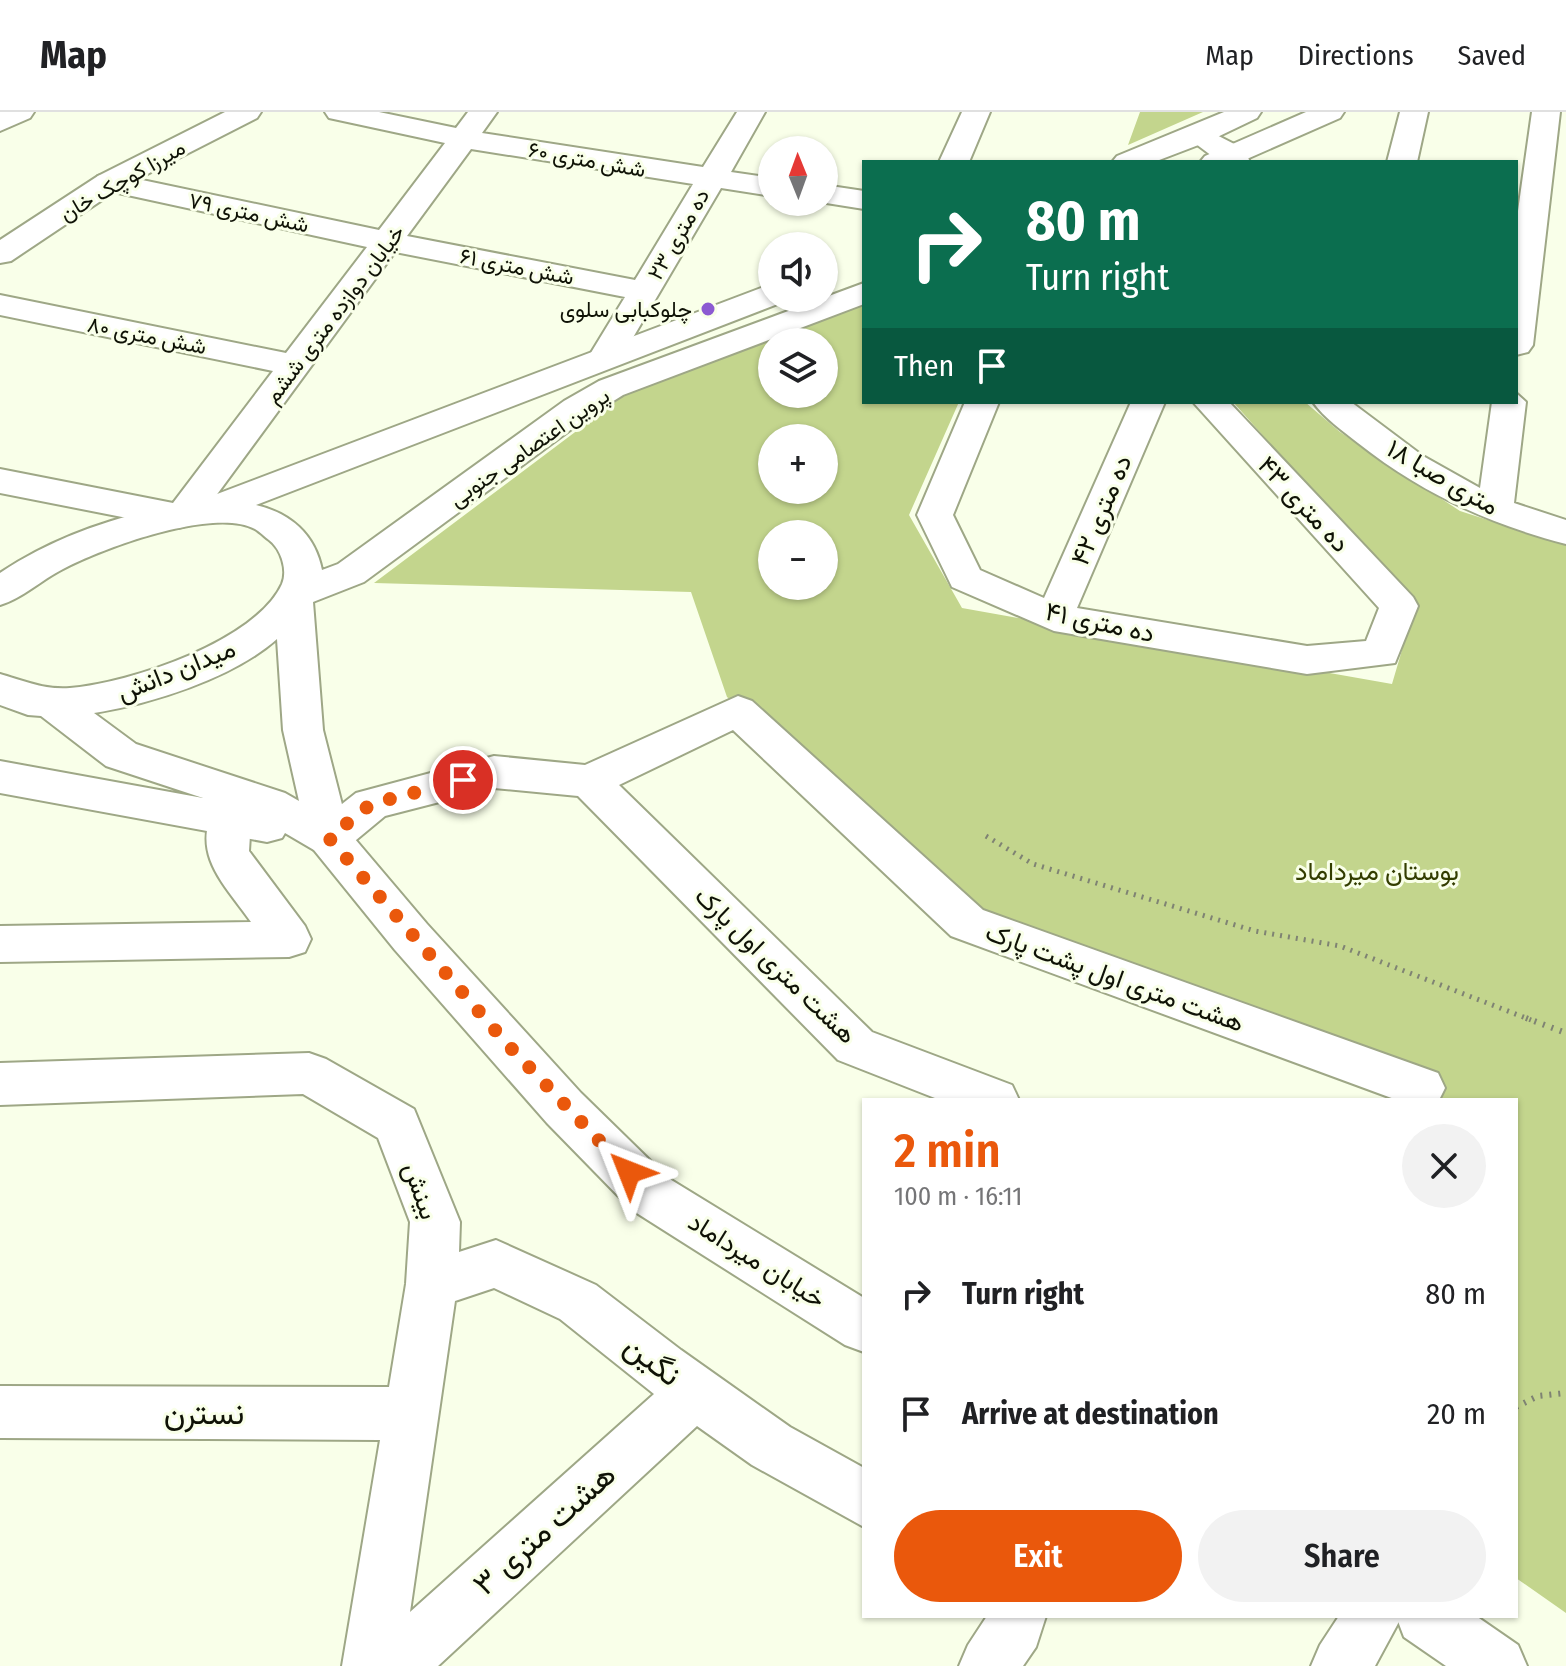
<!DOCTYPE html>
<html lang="en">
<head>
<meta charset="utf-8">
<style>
  :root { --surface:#fff; --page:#f2f2f2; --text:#202124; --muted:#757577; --line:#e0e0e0; --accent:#ea580c }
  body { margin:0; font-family:"Fira Sans Condensed",Vazirmatn,sans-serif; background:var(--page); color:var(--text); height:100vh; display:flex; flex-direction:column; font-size:30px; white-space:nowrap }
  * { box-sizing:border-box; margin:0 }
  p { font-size:26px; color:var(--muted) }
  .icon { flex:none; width:44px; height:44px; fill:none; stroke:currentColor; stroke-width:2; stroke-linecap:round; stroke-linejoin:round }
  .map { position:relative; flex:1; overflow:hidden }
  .panel { position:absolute; left:862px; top:986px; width:656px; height:520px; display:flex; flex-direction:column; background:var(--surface); border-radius:0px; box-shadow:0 2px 6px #0004 }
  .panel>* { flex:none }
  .top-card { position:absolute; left:862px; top:48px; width:656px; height:244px; border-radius:0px; box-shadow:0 2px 6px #0004; background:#0b6e4f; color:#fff; overflow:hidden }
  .needle { width:52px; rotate:359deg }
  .buttons { position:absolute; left:758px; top:24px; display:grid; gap:16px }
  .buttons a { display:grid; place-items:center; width:80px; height:80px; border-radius:50%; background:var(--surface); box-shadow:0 2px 6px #0004; font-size:40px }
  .pin { position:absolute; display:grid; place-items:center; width:68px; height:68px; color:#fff; margin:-34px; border:4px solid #fff; border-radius:50%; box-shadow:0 2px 8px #0007 }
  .me { position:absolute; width:88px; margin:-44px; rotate:315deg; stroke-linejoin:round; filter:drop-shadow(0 0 6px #0008) }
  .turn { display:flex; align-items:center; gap:28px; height:168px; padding:0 32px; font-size:36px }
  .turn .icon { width:104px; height:104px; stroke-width:2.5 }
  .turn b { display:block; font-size:56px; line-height:68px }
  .then { display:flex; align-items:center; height:76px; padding:0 32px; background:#0003; gap:16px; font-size:30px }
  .round { display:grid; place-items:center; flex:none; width:84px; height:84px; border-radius:42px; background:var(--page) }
  .summary { display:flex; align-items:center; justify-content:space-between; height:136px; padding:0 32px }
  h1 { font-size:48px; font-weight:600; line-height:60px; color:var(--accent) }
  .cta { display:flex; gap:16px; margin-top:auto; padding:16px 32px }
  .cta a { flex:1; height:92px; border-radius:48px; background:var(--accent); color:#fff; font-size:32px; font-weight:600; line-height:92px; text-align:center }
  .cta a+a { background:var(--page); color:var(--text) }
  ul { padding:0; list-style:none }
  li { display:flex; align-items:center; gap:24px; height:120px; padding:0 32px }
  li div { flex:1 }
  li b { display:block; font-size:30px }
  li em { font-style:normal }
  header { display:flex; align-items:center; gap:48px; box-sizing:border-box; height:112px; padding:0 40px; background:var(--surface); border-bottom:2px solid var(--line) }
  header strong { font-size:38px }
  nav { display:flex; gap:44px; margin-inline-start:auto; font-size:28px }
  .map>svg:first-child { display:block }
  .green { fill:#c3d58d; fill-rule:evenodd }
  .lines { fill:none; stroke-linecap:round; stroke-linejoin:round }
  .minor-casing { stroke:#9ea786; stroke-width:4 }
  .major-casing { stroke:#9ea786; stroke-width:4 }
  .path-far1 { stroke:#7f8373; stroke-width:5; stroke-dasharray:2 6; stroke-linecap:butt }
  .path { stroke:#7f8373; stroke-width:6; stroke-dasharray:2 7; stroke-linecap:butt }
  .minor { fill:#fff; fill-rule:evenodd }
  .major { fill:#fff; fill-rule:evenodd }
  .route { stroke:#ea580c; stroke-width:14; stroke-dasharray:0 25.2 }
  .poi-dot { fill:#8c5ad2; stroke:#f9ffe9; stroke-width:3 }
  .labels { text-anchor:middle; stroke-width:6; stroke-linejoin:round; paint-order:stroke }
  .far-street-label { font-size:22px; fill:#0f1206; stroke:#f9ffe9 }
  .far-poi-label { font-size:22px; fill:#0f1206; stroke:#f9ffe9; text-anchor:end }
  .street-label { font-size:26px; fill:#0f1206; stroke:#f9ffe9 }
  .park-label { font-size:26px; fill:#333d00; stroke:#f9ffe9 }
  .near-street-label { font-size:32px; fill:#0f1206; stroke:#f9ffe9 }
</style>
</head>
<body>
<header>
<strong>Map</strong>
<nav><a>Map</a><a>Directions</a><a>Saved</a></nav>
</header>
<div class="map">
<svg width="1566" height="1554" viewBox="0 0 1566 1554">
  <rect width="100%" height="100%" fill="#f9ffe9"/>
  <path class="green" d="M1140,0H1203L1128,33Z
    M864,185V290H959L909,403L962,496L1392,572L1415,494L1233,290H1305L1340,320L1460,399L1566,433V1501L1516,1466V988H1419L982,809L727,585L691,480L374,471L651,263ZM772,230H824V282H772ZM772,326H824V378H772ZM772,422H824V474H772Z"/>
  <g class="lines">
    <g class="minor-casing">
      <path id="minor" d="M0,0H34L30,6L0,19Z
        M325,0H379L456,16L468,0H497L482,21L703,55L737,0H765L731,60L772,66V84L721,76L618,251L606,254L594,251L589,244L625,185L395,140L196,411L178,416L0,381V357L173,391L273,259L0,203V183L286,241L367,135L109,79L98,76L94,70L98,64L109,61L379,118L445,31L329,6ZM471,37L693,72L635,168L407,124Z
        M962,0H990L969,50H939Z
        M1400,0H1428L1417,50H1387Z
        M1532,0H1560L1533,233L1528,240L1516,243V113Z
        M1199,14L1244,37L1250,50H1220L1184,23L1189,17Z
        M824,73L864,79V97L820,90H824Z
        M1516,281L1526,290L1514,391L1566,408V432C1489,412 1421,381 1358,331C1343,319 1324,306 1313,290H1351L1423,344L1480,376L1492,290H1516Z
        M965,290H999L953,403L980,458L1044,486L1131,290H1165L1077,496L1307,534L1366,529L1379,496L1193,290H1229L1413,485L1418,494L1395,551L1307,562L1054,519L952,475L917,403Z
        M738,584L752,589L983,798L1438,961L1445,976L1439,988H1397L951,824L733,618L619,673L872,920L1012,973L1019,988H940L838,948L578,684L494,676L385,704L344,738L329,743L314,738L308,726L314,714L356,681L494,644L585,653Z
        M230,691L245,695L251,707L249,739L305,814L311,827L305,840L289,845L0,850V814L251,810C225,773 190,742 215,695Z
        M309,941L326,947L414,997L460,1110L459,1140L496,1128L596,1173L681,1238L790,1315L864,1356V1415L752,1353L697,1314L438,1554H342L380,1328L0,1326V1274L389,1275L406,1172L410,1110L378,1026L303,982L0,993V951ZM494,1176L560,1207L654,1282L410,1500L455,1189Z
        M987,1504H1046L1036,1535L1023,1554H959L968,1533Z
        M1339,1504H1402L1375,1554H1311L1320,1533Z"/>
    </g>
    <g class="major-casing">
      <path id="major" d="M225,0H261L257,6L120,76L11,149L0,151V128L98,64Z
        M1224,0H1261L1257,6L1209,29L1154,50H1112L1117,44Z
        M1306,0H1344L1340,6L1240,50H1200L1205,44Z
        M864,171V192L623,283L588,305L364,470L313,490L323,618L349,720L427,812L581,981L668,1066L864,1186V1240L845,1233L632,1098L547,1011L395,838L314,738L285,721L282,726L267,730L0,681V649L203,686L106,654L41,604L28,603L0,593V562C25,569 44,578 70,576C130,571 256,529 282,472C288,458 281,437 269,428C265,425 260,420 255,417C214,395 102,436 63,457C41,468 23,486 0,493V461C58,422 128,400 196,390L761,176L772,173V186H786L783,190L256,393C290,401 315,422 322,458L338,452L564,289L599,269ZM277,527L283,618L299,689L285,681L136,632L94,601C151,592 233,566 277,527Z
        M1396,1504H1476L1518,1533L1527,1554H1446L1404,1525Z"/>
    </g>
    <path class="path-far1" d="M986,724L1033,752L1255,819L1340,834L1531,908"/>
    <path class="path" d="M1526,906L1566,921
      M1516,1295L1538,1284L1566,1281"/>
    <use href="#minor" class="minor"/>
    <use href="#major" class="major"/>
  </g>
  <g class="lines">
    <path class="route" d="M463,668L371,692L329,726L507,932L629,1060"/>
  </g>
  <circle class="poi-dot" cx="708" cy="197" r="8"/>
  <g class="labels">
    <g class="far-street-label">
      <text transform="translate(587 47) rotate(10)" y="8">شش متری ۶۰</text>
      <text transform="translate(122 68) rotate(-30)" y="8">میرزا کوچک خان</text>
      <text transform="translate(249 100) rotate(12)" y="8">شش متری ۷۹</text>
      <text transform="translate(678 122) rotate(-60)" y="8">ده متری ۲۳</text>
      <text transform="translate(517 154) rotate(11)" y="8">شش متری ۶۱</text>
      <text transform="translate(334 202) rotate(-53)" y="8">خیابان دوازده متری ششم</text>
      <text transform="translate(147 223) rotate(11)" y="8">شش متری ۸۰</text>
      <text transform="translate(529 335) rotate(-35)" y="8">پروین اعتصامی جنوبی</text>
    </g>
    <g class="far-poi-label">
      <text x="692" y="205">چلوکبابی سلوی</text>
    </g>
    <g class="street-label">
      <text transform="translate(1443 365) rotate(30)" y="9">متری صبا ۱۸</text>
      <text transform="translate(1304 392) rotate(47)" y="9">ده متری ۴۳</text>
      <text transform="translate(1101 398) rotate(-67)" y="9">ده متری ۴۲</text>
      <text transform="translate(1100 510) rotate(12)" y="9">ده متری ۴۱</text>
      <text transform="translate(176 558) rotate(-22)" y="9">میدان دانش</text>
      <text transform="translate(776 853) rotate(44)" y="9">هشت متری اول پارک</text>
      <text transform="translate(1115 865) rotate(20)" y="9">هشت متری اول پشت پارک</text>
      <text transform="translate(421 1079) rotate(71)" y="9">بینش</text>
      <text transform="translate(757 1148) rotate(32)" y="9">خیابان میرداماد</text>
    </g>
    <g class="park-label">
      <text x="1377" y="768">بوستان میرداماد</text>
    </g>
    <g class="near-street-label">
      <text transform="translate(653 1248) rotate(38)" y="11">نگین</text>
      <text x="204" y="1312">نسترن</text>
      <text transform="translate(544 1417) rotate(-42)" y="11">هشت متری ۳</text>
    </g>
  </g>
</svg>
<div class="buttons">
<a><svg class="needle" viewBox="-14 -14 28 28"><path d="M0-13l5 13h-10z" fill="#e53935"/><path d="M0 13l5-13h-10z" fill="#757577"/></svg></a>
<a><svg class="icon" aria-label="sound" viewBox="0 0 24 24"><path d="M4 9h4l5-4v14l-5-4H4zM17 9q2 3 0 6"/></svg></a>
<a><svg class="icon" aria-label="layers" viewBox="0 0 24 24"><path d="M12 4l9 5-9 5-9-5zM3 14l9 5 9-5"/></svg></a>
<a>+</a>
<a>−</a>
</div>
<div class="pin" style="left:463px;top:668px;background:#d93025"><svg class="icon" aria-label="arrive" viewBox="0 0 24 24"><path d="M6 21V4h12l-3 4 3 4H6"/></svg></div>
<svg class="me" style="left:629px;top:1060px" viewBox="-20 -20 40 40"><path d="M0-17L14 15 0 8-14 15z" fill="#ea580c" stroke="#fff" stroke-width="4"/></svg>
<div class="top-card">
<div class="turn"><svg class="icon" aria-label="right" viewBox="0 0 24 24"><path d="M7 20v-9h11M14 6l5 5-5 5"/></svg><div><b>80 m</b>Turn right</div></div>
<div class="then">Then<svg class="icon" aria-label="arrive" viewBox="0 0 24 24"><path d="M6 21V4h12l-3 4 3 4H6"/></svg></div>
</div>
<section class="panel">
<div class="summary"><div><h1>2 min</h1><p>100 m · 16:11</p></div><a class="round"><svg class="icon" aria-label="close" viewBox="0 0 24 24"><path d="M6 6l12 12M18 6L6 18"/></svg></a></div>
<ul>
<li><svg class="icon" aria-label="right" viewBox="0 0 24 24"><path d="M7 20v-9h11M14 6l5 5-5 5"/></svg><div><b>Turn right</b></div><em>80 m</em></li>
<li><svg class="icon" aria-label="arrive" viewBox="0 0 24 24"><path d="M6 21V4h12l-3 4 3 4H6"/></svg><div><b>Arrive at destination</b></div><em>20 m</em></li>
</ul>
<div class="cta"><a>Exit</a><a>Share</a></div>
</section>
</div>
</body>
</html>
